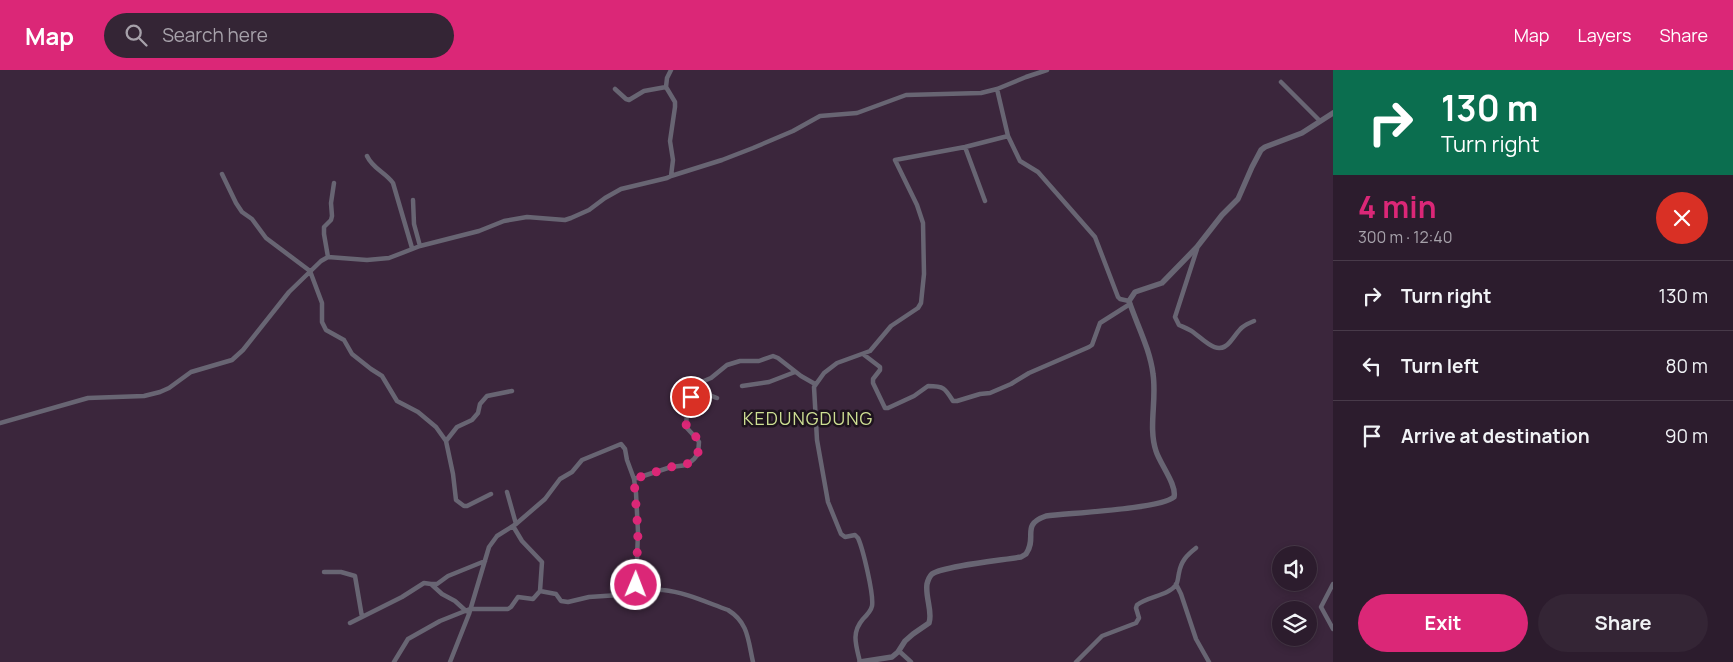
<!DOCTYPE html>
<html lang="en">
<head>
<meta charset="utf-8">
<style>
  :root { --surface:#2c1c2d; --page:#342535; --text:#f1f3f6; --muted:#a6a1aa; --line:#483a49; --accent:#db2777 }
  body { margin:0; font-family:Manrope,sans-serif; background:var(--page); color:var(--text); height:100vh; display:flex; flex-direction:column; font-size:19px; white-space:nowrap }
  * { box-sizing:border-box; margin:0 }
  p { font-size:16px; color:var(--muted) }
  .icon { flex:none; width:28px; height:28px; fill:none; stroke:currentColor; stroke-width:2; stroke-linecap:round; stroke-linejoin:round }
  .map { position:relative; flex:1; overflow:hidden }
  .details { display:flex; flex-direction:column; background:var(--surface); width:400px }
  .details>* { flex:none }
  .banner { background:#0b6e4f; color:#fff; overflow:hidden }
  .controls { position:absolute; left:1272px; top:476px; display:grid; gap:10px }
  .controls a { display:grid; place-items:center; width:45px; height:45px; border-radius:50%; background:var(--surface); box-shadow:0 2px 8px #0003,0 0 0 1px var(--line); font-size:25px }
  .pin { position:absolute; display:grid; place-items:center; width:42px; height:42px; color:#fff; margin:-21px; border:2px solid #fff; border-radius:50%; box-shadow:0 1px 5px #0007 }
  .me { position:absolute; width:55px; margin:-28px; rotate:1deg; stroke-linejoin:round; filter:drop-shadow(0 0 4px #0008) }
  .turn { display:flex; align-items:center; gap:18px; height:105px; padding:0 25px; font-size:22px }
  .turn .icon { width:65px; height:65px; stroke-width:2.5 }
  .turn b { display:block; font-size:35px; line-height:42px }
  .round { display:grid; place-items:center; flex:none; width:52px; height:52px; border-radius:26px; background:var(--page) }
  .head { display:flex; align-items:center; justify-content:space-between; height:85px; padding:0 25px }
  h1 { font-size:30px; font-weight:700; line-height:38px; color:var(--accent) }
  .action { display:flex; gap:10px; margin-top:auto; padding:10px 25px }
  .action a { flex:1; height:58px; border-radius:30px; background:var(--accent); color:#fff; font-size:20px; font-weight:700; line-height:58px; text-align:center }
  .action a+a { background:var(--page); color:var(--text) }
  ul { padding:0; list-style:none }
  li { display:flex; align-items:center; gap:15px; height:70px; padding:0 25px; border-top:1px solid var(--line) }
  li div { flex:1 }
  li b { display:block; font-size:19px }
  li em { font-style:normal }
  header { display:flex; align-items:center; gap:30px; box-sizing:border-box; height:70px; padding:0 25px; background:var(--accent); color:#fff }
  header strong { font-size:24px }
  nav { display:flex; gap:28px; margin-inline-start:auto; font-size:18px }
  .search { width:350px; height:45px; background:var(--page); display:flex; align-items:center; gap:12px; box-sizing:border-box; padding:0 18px; border-radius:28px; color:var(--muted); font-size:19px }
  main { display:flex; flex:1; min-height:0 }
  .map>svg:first-child { display:block }
  .lines { fill:none; stroke-linecap:round; stroke-linejoin:round }
  .minor { stroke:#686573; stroke-width:4.5 }
  .tertiary { stroke:#686573; stroke-width:5.5 }
  .route { stroke:#db2777; stroke-width:9; stroke-dasharray:0 16.2 }
  .labels { text-anchor:middle; stroke-width:5; stroke-linejoin:round; paint-order:stroke }
  .quarter-label { font-size:18px; letter-spacing:1px; fill:#cedf93; stroke:#1d131d }
</style>
</head>
<body>
<header>
<strong>Map</strong>
<div class="search"><svg class="icon" aria-label="search" viewBox="0 0 24 24"><circle cx="10" cy="10" r="6"/><path d="M15 15l6 6"/></svg>Search here</div>
<nav><a>Map</a><a>Layers</a><a>Share</a></nav>
</header>
<main>
<div class="map">
<svg width="1333" height="592" viewBox="0 0 1333 592">
  <rect width="100%" height="100%" fill="#3b263c"/>
  <g class="lines">
    <path class="minor" d="M1281,12L1320,51
      M615,19L626,29L629,30L644,21L666,17
      M997,19L1008,66L1020,91L1038,102L1095,167L1118,227L1120,229L1129,231
      M965,77L985,131
      M367,86C373,99 385,102 393,113L412,178
      M222,104L236,133L242,142L252,149L266,168L310,201L322,233V252L326,260L344,270L352,284L371,299L382,306L397,331L418,342L436,357L446,371L453,404L456,430L464,436H467L491,424
      M671,106L722,90L753,78L793,61L820,46L857,43L906,25L981,23L997,19L1026,7L1047,0
      M413,130L414,154L420,176
      M1197,179L1175,247L1179,255C1183,257 1189,259 1193,262C1204,270 1218,287 1230,272C1240,260 1239,257 1254,251
      M328,187L324,164V157L331,150L332,146L331,133L334,113
      M863,284L880,297V300L873,309V313L885,338H888L914,326L928,316C944,316 945,318 953,331H957L980,324L990,323L1011,314L1029,303L1089,277L1092,275L1100,253L1130,234
      M742,316L769,312L795,302
      M689,332L693,324C701,321 709,325 717,328
      M0,353L88,328L144,326L160,322L169,318L191,302L232,290L243,280L289,222L321,191L328,187L367,190L389,188L420,176L479,161L504,151L527,147L565,150L571,148L589,140L605,128L621,119L667,108L671,106L673,90L670,71L675,37V32L666,17L667,8L671,0
      M446,371L457,357L472,350L478,343L480,334L487,326L512,321
      M634,409L671,397L687,395L694,389L698,384L699,372L697,369L686,357L688,327L694,315L711,308L727,295L740,291H759L773,286L778,288L801,306L815,314
      M507,422L516,454
      M324,502H341L355,506L362,547
      M431,514H437L448,506L485,491
      M1176,514L1181,524L1196,569L1209,592
      M1333,514L1321,537L1333,559
      M540,521L556,524L561,531L568,532L589,527L619,525L638,518
      M350,553L402,527L424,513L431,514L442,524L455,531L466,541
      M899,581L911,592
      M394,592L408,569L440,551L470,539H508L511,537L518,527L533,529L540,521L542,492L522,471L513,456
      M450,592L469,544L489,477L497,466L516,454L545,429L560,409L572,402L582,390L621,374L625,379L627,390L634,409L636,423L638,462L636,516C643,521 655,519 663,520C685,522 708,533 728,540C749,553 748,571 753,592
      M860,592C856,575 851,563 863,549C867,545 871,541 872,536C874,525 863,479 858,468L855,465L845,467L841,464L828,432L817,370L814,317L824,303L837,293L870,281L891,256L918,238L921,233L924,204L923,153L917,135L895,90L965,77L1008,66
      M1076,592L1102,566L1136,553L1139,548L1136,538L1137,535C1148,526 1168,526 1176,515C1178,512 1178,507 1179,503C1181,491 1187,485 1196,478"/>
    <path class="tertiary" d="M860,592L892,587L898,582L905,571L913,564L929,553C933,542 925,527 927,514C928,510 929,507 932,504C943,496 1004,490 1021,487L1026,484C1038,467 1020,455 1046,446C1070,443 1160,439 1174,427C1177,415 1160,394 1156,381C1148,357 1157,330 1153,304C1150,279 1137,255 1129,231L1135,222L1162,213L1197,177L1222,145L1238,129L1252,97L1261,80L1265,77L1302,63L1333,43"/>
  </g>
  <g class="lines">
    <path class="route" d="M636,515L638,462L634,409L671,397L687,394L694,389L698,384V369L686,357L688,334L691,327"/>
  </g>
  <g class="labels">
    <g class="quarter-label">
      <text x="808" y="355">KEDUNGDUNG</text>
    </g>
  </g>
</svg>
<div class="controls">
<a><svg class="icon" aria-label="sound" viewBox="0 0 24 24"><path d="M4 9h4l5-4v14l-5-4H4zM17 9q2 3 0 6"/></svg></a>
<a><svg class="icon" aria-label="layers" viewBox="0 0 24 24"><path d="M12 4l9 5-9 5-9-5zM3 14l9 5 9-5"/></svg></a>
</div>
<div class="pin" style="left:691px;top:327px;background:#d93025"><svg class="icon" aria-label="arrive" viewBox="0 0 24 24"><path d="M6 21V4h12l-3 4 3 4H6"/></svg></div>
<svg class="me" style="left:636px;top:515px" viewBox="-20 -20 40 40"><circle r="17" fill="#db2777" stroke="#fff" stroke-width="3"/><path d="M0-11L8 9 0 5-8 9z" fill="#fff"/></svg>
</div>
<section class="details">
<div class="banner">
<div class="turn"><svg class="icon" aria-label="right" viewBox="0 0 24 24"><path d="M7 20v-9h11M14 6l5 5-5 5"/></svg><div><b>130 m</b>Turn right</div></div>
</div>
<div class="head"><div><h1>4 min</h1><p>300 m · 12:40</p></div><a class="round" style="background:#d93025;color:#fff"><svg class="icon" aria-label="close" viewBox="0 0 24 24"><path d="M6 6l12 12M18 6L6 18"/></svg></a></div>
<ul>
<li><svg class="icon" aria-label="right" viewBox="0 0 24 24"><path d="M7 20v-9h11M14 6l5 5-5 5"/></svg><div><b>Turn right</b></div><em>130 m</em></li>
<li><svg class="icon" aria-label="left" viewBox="0 0 24 24"><path d="M17 20v-9H6M10 6l-5 5 5 5"/></svg><div><b>Turn left</b></div><em>80 m</em></li>
<li><svg class="icon" aria-label="arrive" viewBox="0 0 24 24"><path d="M6 21V4h12l-3 4 3 4H6"/></svg><div><b>Arrive at destination</b></div><em>90 m</em></li>
</ul>
<div class="action"><a>Exit</a><a>Share</a></div>
</section>
</main>
</body>
</html>
